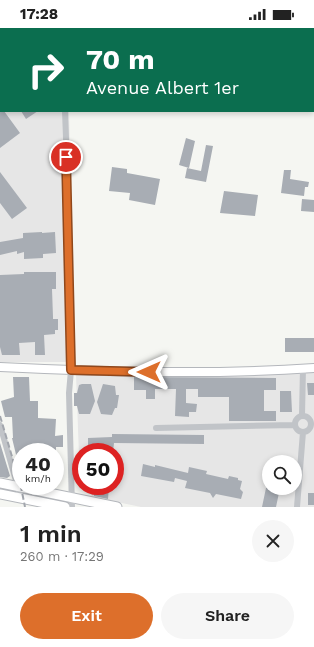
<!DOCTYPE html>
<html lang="en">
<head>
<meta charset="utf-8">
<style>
  :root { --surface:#fff; --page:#f6f6f6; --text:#222; --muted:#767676; --accent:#dd6f2b }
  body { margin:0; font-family:"Work Sans",sans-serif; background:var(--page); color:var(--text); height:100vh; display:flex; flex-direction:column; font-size:15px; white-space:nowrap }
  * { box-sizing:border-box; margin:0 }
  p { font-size:13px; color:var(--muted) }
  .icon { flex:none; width:22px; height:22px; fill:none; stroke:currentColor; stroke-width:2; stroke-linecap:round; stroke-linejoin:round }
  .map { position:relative; height:479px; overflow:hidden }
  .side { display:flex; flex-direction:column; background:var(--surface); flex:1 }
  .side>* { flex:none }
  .top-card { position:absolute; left:0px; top:0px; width:314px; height:84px; box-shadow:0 2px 6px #0003; background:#0b6e4f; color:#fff; overflow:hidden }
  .fabs { position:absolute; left:262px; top:427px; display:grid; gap:8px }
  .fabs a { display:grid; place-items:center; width:40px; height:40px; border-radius:50%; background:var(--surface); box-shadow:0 2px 6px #0003; font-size:20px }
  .speed { position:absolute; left:12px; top:415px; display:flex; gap:8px; font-size:20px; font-weight:700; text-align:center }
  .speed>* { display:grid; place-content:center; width:52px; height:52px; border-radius:50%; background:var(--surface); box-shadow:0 2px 6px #0003; line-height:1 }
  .speed small { font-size:10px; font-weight:400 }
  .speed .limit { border:6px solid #d22; background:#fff; color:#111 }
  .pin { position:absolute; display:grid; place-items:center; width:34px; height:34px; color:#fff; margin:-17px; border:2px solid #fff; border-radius:50%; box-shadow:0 1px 4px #0007 }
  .me { position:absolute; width:44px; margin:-22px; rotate:270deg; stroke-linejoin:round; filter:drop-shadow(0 0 3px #0008) }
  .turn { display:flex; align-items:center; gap:14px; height:84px; padding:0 20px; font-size:18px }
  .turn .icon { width:52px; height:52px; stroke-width:2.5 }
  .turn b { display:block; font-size:28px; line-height:34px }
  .round { display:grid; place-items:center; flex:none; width:42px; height:42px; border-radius:21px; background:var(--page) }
  .headline { display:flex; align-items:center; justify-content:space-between; height:68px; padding:0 20px }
  h1 { font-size:24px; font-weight:600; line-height:30px }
  .primary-button { display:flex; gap:8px; margin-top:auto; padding:8px 20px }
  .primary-button a { flex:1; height:46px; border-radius:24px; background:var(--accent); color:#fff; font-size:16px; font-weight:600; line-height:46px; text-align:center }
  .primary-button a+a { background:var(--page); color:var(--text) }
  .status { display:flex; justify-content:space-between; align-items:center; height:28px; padding:0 20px; background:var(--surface); direction:ltr }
  .status svg { height:11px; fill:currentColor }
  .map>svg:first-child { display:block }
  .built { fill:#e6e6e6; fill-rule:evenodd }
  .water { fill:#b9c2c8 }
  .building { fill:#a8adb4 }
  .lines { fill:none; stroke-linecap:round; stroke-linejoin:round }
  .secondary-casing { stroke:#b4b7bc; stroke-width:10 }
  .primary-casing { stroke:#b4b7bc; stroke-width:11 }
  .street { stroke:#c1c4c8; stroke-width:6 }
  .secondary { stroke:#fff; stroke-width:8 }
  .primary { stroke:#fff; stroke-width:9 }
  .rail { stroke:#a2a6ad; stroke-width:2; stroke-dasharray:6 3; stroke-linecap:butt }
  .route-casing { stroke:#90481c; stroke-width:10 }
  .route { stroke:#dd6f2b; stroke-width:7 }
</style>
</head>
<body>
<div class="status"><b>17:28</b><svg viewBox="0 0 49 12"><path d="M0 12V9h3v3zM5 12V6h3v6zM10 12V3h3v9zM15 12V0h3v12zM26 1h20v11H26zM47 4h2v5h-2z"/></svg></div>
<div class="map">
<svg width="314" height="479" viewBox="0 0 314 479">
  <rect width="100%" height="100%" fill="#f5f6f2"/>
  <path class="built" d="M0,0H64V1H1V83H69L75,334H0Z
    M314,342V479H141L93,469L83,458H115V424H81V455L80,454L76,347ZM269,434H295V460H269Z"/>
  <path class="water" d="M169,0H314V38L313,1Z"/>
  <path class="building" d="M0,78L1,83H4L20,105L0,120Z
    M21,83H38L26,91Z
    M186,110L195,113L189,140L179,137Z
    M206,117L213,118L206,154L185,150L187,140L201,143Z
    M112,139L127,141V145L160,151L155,177L129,172L130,165L109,163Z
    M284,142H291L290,151L309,154L308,159H305L304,168L281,165Z
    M0,144L27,180L12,191L0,175Z
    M224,163L258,167L255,188L220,185Z
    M302,171L314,172V184L301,183Z
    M42,204V205L55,204L56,225L43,226V230L24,231V224L17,226V223L0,227V214L23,210V205Z
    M24,244H56V261H52L53,289V291H58V302H55V306L44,307L45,327H35V314L19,315L20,327H2L0,319V247L24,246Z
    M285,310H314V324H285Z
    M13,349H29L30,373H38V390L56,391L55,408L63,407V419H56V424H46V419H26L27,424H21V439H19L12,410H13L12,389H5L1,373L14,369Z
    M134,349L276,350V362H264V383H276V393H229V369H198V361H186V375L197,376L196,384H189V389L175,388L176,361H155V371H146V362H134Z
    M307,355H314V367H308Z
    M82,356H91L95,373L90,386H79L77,378H74V365H77L79,357Z
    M103,356L115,358L116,367H119L117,380H115L112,387L101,386L97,374Z
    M280,363H291L292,384H280Z
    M112,406L204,407V416L114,415L113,424H101V420H88V410L112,409Z
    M0,415L10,448L7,450L0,449Z
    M143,436L155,439V437L188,445L189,439L207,443L206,446L228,451L229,448L238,450V452L242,453L240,461L243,464L241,471L216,466L213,470L210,465L185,460L187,453L175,450L174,454L141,448Z
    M94,458H109L108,471L94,468Z
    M266,460H280L276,479H262Z
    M308,465H314V477H308Z"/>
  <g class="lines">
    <g class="secondary-casing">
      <path id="secondary" d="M0,339C105,344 209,347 314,340"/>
    </g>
    <g class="primary-casing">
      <path id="primary" d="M0,455L117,479
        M0,466L65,479"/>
    </g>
    <path class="street" d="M35,0L37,1
      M65,83L69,191L71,342L69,365L72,479
      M302,387L303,340
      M295 396a8 8 0 1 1 16 0a8 8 0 1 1-16 0Z
      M0,397L21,470
      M156,400L294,397
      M297,479L303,404"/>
    <use href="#secondary" class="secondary"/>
    <use href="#primary" class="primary"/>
    <path class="rail" d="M0,388L21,459L25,479"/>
  </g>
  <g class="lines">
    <g class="route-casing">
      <path id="route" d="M66,129L71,342L149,344"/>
    </g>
    <use href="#route" class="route"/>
  </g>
</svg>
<div class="fabs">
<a><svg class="icon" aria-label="search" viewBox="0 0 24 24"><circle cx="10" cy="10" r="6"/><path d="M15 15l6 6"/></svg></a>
</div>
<div class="speed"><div>40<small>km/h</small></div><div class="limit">50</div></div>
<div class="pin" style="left:66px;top:129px;background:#d93025"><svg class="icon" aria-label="arrive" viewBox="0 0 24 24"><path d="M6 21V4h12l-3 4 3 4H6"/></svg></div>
<svg class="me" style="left:149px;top:344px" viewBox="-20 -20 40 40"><path d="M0-17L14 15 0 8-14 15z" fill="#dd6f2b" stroke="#fff" stroke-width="4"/></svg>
<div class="top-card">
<div class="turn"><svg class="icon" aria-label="right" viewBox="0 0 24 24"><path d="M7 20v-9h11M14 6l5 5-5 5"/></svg><div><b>70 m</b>Avenue Albert 1er</div></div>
</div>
</div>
<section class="side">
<div class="headline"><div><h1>1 min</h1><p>260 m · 17:29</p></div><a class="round"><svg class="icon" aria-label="close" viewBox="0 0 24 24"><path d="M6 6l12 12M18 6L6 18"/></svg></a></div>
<div class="primary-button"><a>Exit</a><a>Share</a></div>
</section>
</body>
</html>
